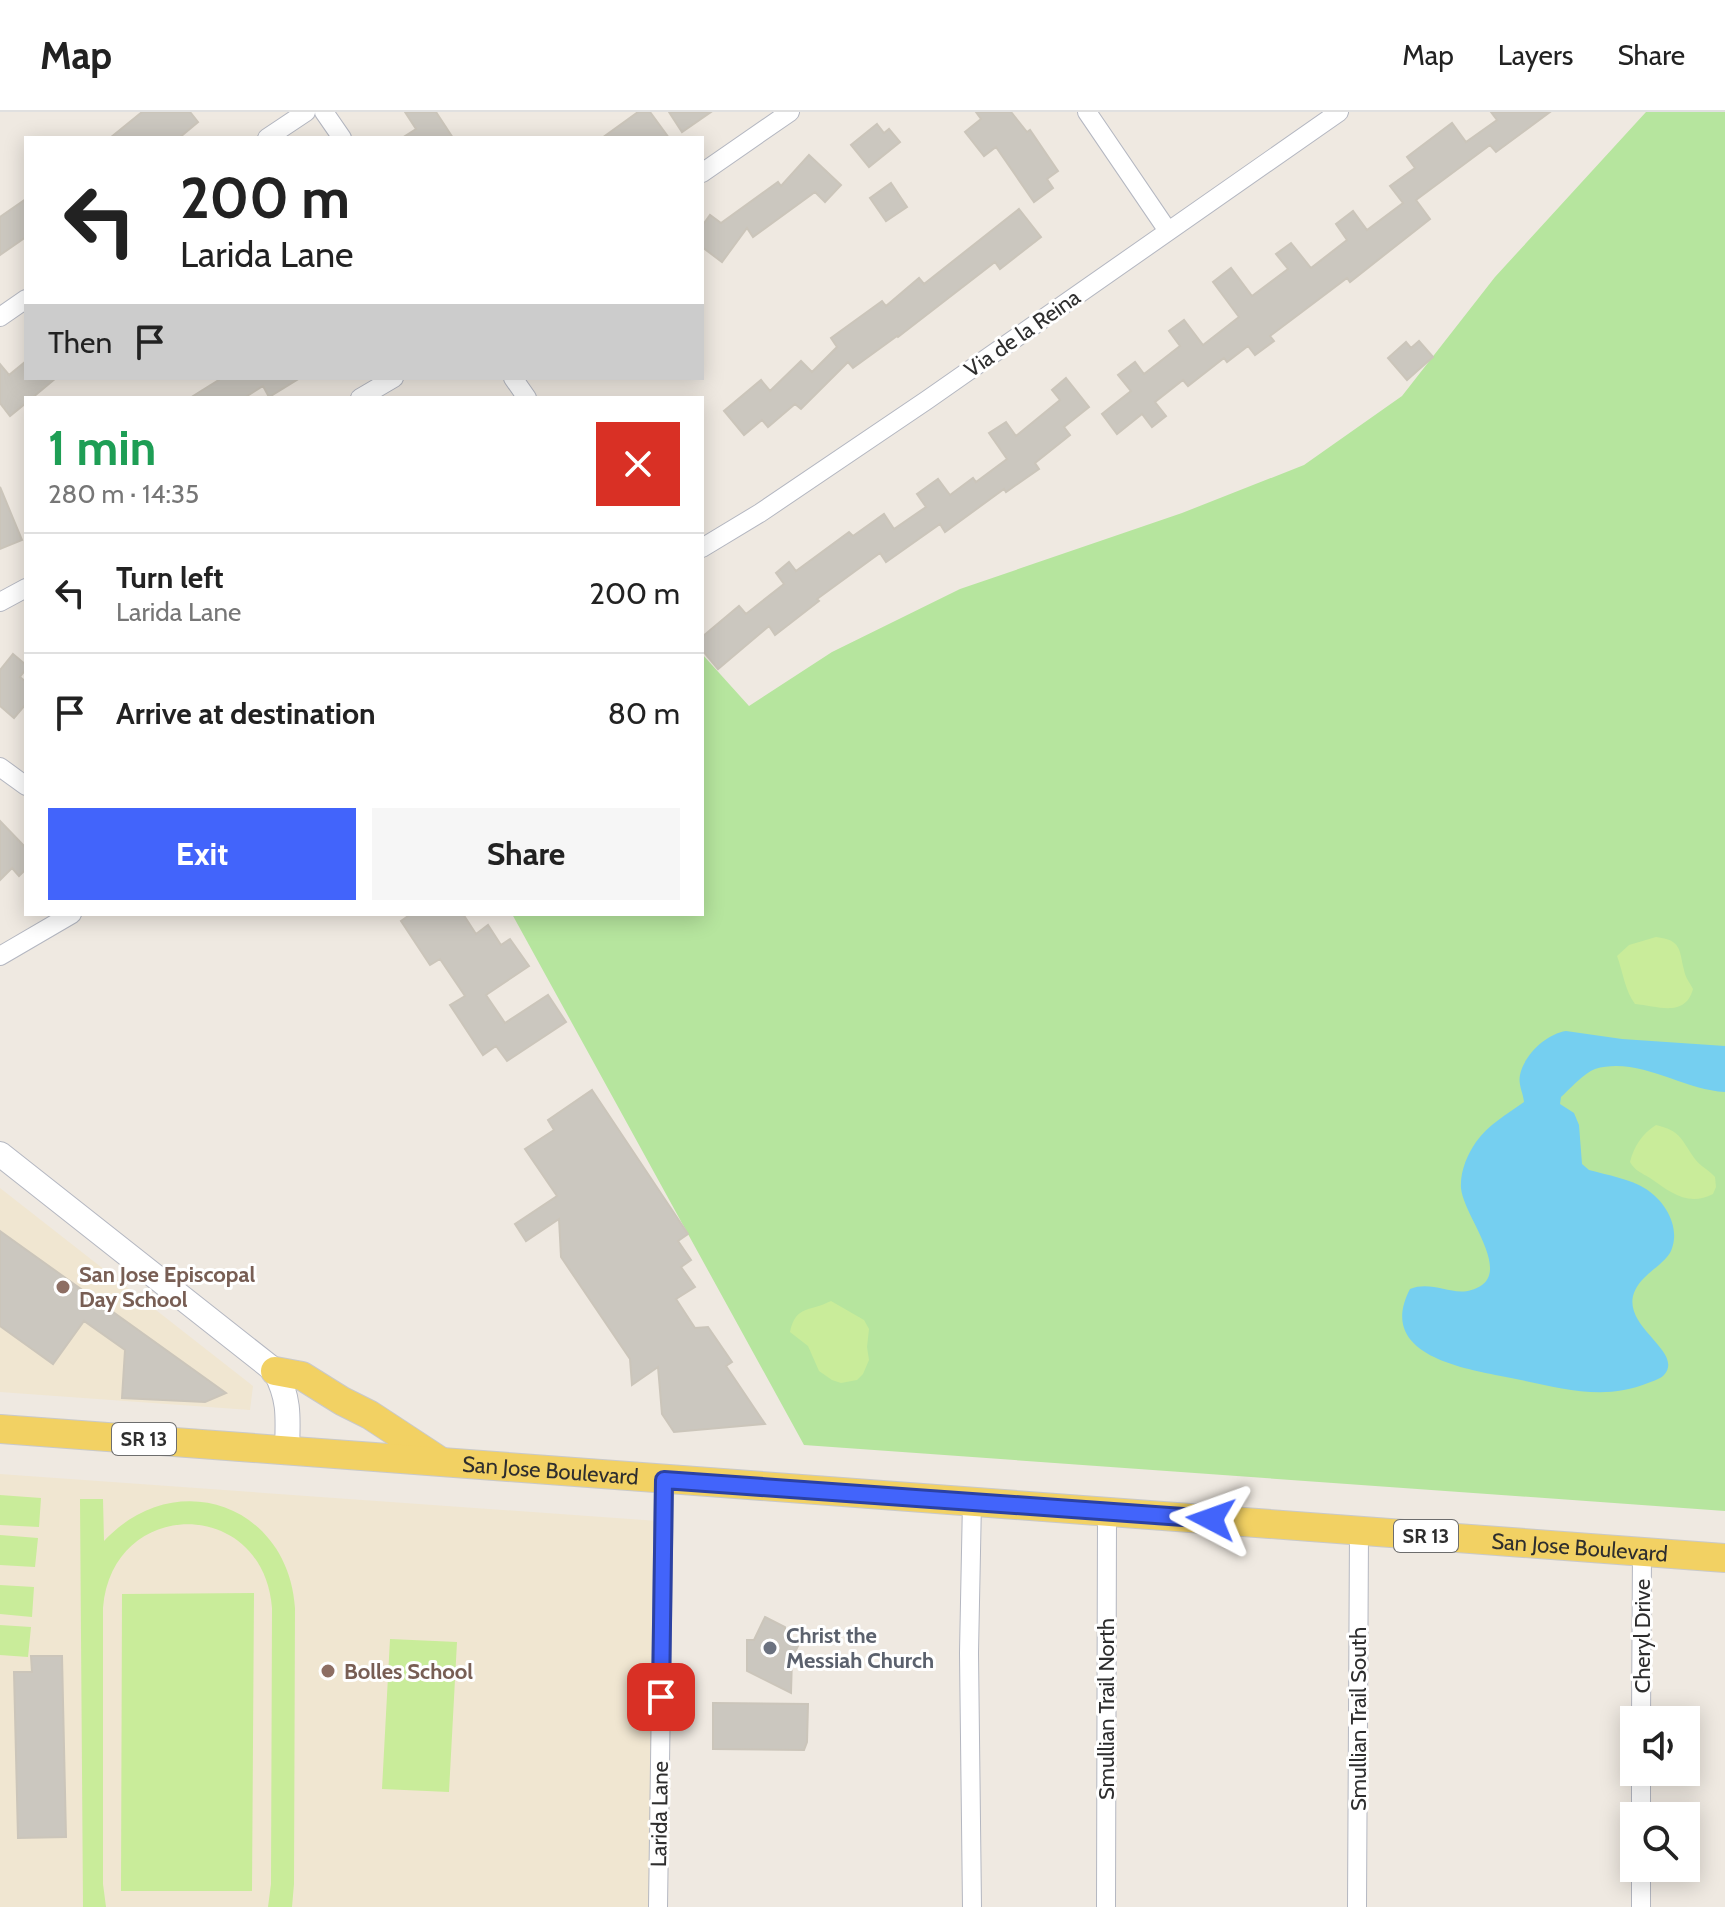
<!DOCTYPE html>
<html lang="en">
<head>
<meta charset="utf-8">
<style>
  :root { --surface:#fff; --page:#f6f6f6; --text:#222; --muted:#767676; --line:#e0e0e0; --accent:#4264fb }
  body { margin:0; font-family:Cabin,sans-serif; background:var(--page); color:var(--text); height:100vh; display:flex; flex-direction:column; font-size:30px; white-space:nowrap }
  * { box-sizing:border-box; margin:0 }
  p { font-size:26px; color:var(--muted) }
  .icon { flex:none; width:44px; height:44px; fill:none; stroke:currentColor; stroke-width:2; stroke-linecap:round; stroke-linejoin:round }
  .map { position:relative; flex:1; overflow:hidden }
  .side { position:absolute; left:24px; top:284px; width:680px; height:520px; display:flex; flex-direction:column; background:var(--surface); border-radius:0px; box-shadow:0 4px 20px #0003 }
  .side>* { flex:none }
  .hud { position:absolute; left:24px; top:24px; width:680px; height:244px; border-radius:0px; box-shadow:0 4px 20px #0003; background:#fff; color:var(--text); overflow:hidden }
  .fabs { position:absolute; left:1620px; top:1594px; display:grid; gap:16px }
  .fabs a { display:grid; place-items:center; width:80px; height:80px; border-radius:0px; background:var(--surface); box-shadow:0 4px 20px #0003; font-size:40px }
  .pin { position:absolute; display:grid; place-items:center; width:68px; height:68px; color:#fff; margin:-34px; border-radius:16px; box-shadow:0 4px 12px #0006 }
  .me { position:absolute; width:88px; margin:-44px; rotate:274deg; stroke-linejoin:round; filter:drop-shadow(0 0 6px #0008) }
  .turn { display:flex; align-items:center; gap:28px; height:168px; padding:0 24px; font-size:36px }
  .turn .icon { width:104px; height:104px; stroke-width:2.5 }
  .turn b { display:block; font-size:56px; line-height:68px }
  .then { display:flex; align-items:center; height:76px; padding:0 24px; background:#0003; gap:16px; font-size:30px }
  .round { display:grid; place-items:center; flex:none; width:84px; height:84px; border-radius:0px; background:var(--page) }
  .headline { display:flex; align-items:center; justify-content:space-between; height:136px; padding:0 24px }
  h1 { font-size:48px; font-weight:700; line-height:60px; color:#1e9e55 }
  .action { display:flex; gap:16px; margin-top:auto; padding:16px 24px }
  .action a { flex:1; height:92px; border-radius:0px; background:var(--accent); color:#fff; font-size:32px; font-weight:700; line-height:92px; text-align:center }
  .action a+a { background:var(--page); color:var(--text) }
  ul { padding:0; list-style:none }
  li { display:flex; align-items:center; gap:24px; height:120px; padding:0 24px; border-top:2px solid var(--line) }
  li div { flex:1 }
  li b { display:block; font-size:30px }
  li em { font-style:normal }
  header { display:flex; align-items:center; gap:48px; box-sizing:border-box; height:112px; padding:0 40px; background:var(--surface); border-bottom:2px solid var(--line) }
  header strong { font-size:38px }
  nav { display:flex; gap:44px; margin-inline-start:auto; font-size:28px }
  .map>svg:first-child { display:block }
  .education { fill:#f0e6d1 }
  .green { fill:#b6e59e }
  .pitch { fill:#c9ec9a }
  .water { fill:#75cff0 }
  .building { fill:#cbc7bf; stroke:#cbc5ba; stroke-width:2 }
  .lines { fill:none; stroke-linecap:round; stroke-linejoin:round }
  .street-casing { stroke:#b4b7c1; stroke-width:20 }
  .secondary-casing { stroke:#b4b7c1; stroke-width:26 }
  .primary-casing { stroke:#c9c9c9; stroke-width:30 }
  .street { stroke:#fff; stroke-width:18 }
  .secondary { stroke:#fff; stroke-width:24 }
  .primary { stroke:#f2d163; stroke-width:28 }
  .route-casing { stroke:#2b41a3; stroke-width:20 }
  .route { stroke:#4264fb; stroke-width:14 }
  .education-dot { fill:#8d6e63; stroke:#fff; stroke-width:3 }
  .worship-dot { fill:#6b7280; stroke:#fff; stroke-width:3 }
  .labels { text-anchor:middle; stroke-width:6; stroke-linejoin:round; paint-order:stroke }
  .shield { fill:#fff; stroke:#6d6d6d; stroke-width:2 }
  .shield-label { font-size:20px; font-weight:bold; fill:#2e2e2e }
  .street-label { font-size:22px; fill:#2e2e2e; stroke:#fff }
  .education-label { font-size:22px; font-weight:bold; fill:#785e54; stroke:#fff; text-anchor:start }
  .worship-label { font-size:22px; font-weight:bold; fill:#5b616d; stroke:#fff; text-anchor:start }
</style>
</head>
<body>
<header>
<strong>Map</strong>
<nav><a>Map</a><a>Layers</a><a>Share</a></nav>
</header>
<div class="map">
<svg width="1725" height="1795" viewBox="0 0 1725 1795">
  <rect width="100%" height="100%" fill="#efe9e1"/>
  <path class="education" d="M0,1076L253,1274L250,1298L0,1280Z
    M0,1362L658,1409L651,1795H0Z"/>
  <path class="green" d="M1646,0H1725V1399L804,1333L512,802H702V542L749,594L832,540L960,477L1182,401L1304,353L1402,284L1495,165Z"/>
  <path class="pitch" d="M1656,825C1682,828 1679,838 1684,858C1685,865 1690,871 1693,877C1685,906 1658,894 1635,892C1625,879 1623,860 1617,844L1629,833Z
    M1656,1013C1682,1019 1681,1028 1695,1047C1700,1054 1709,1058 1715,1065L1716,1075L1713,1082C1688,1095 1670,1080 1650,1066C1642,1061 1635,1059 1630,1050C1634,1034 1642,1022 1656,1013Z
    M831,1189L864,1208L869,1217L867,1235L869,1248L863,1262L857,1268L841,1271L832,1268L819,1259L808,1234L790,1220C796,1193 809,1200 831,1189Z
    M0,1383L41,1386L39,1415L0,1413Z
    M80,1387H103L104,1429C175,1353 288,1392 295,1496L294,1772L292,1795H268L271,1772L272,1496C263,1384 112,1385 103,1496V1772L106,1795H83Z
    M0,1423L38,1426L35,1455L0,1453Z
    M0,1473L34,1475L32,1505L0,1502Z
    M254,1481L252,1779H121L122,1482Z
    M0,1513L31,1515L28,1545L0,1543Z
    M390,1527L457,1530L449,1680L382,1677Z"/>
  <path class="water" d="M1566,919L1622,927L1725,934V980C1682,978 1639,944 1595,957C1584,961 1570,977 1561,985L1560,992L1574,1001L1579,1013L1582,1052L1589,1058C1607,1063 1631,1067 1646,1077C1666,1090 1681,1116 1671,1139C1666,1149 1653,1157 1645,1165C1601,1208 1688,1236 1664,1263C1660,1267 1653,1269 1648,1271C1602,1290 1557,1275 1511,1266C1466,1257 1375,1244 1410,1177C1436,1167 1457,1190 1482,1173C1508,1154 1463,1102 1461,1076C1460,1060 1467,1043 1476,1030C1488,1013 1507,1002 1524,990C1523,980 1518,973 1520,963C1524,943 1546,922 1566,919Z"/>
  <path class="building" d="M142,0H190L198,10L179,26H110Z
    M405,0H436L453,26H402L416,17Z
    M638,0H650L669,26H602Z
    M669,0H711L682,20Z
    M976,0H1011L1027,20L1030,18L1058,59L1047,67L1053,76L1034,90L996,35L984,44L965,20L981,7Z
    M1491,0H1550L1496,40L1490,33L1416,88L1430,107L1350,170L1347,166L1270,224L1274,229L1255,243L1248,234L1227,250L1224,246L1188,274L1183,268L1155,290L1166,304L1152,315L1142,302L1117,322L1102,302L1131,279L1118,263L1135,250L1144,262L1180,234L1169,219L1184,208L1203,233L1239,205L1213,170L1231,156L1252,184L1288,157L1276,142L1291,131L1311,156L1347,128L1336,112L1353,99L1367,118L1403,91L1390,74L1415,56L1407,45L1452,11L1466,30L1497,8Z
    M877,12L884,21L889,17L900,30L869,55L851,33Z
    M809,43L841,73L825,90L815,80L753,125L747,116L722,150L702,135V114L710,103L721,111L778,70L781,74Z
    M891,71L907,95L886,109L870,86Z
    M26,87V125L0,143V105Z
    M1019,97L1041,125L1000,157L995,150L898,225L897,224L853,256L848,250L801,297L795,292L768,315L762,308L744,323L724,299L761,268L770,279L801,249L812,260L837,235L831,226L882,189L886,194L919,166L924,172Z
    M1419,229L1433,245L1407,268L1388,246L1406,230L1411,236Z
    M26,249V266H56L32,286H26V291L10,304L0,291V252L9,263Z
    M222,266H300L269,285L263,274L244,286H190Z
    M1066,266L1089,295L1064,315L1070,323L1035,351L1039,357L1006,380L1004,377L945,420L940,412L886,450L880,441L817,487L819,489L775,523L769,514L718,557L702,538V525L739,494L746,502L784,472L776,461L789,450L796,459L849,420L853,424L884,402L894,417L926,395L917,382L938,367L950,383L973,366L976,370L1007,347L989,321L1006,310L1016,324L1060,288L1052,278Z
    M0,375L22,428L0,437Z
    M13,542L26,553V557L20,565L26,570V592L14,606L0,594V558Z
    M0,709L26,736V757L19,764L12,756L0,768Z
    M411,802H463L476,822L488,813L501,833L510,827L529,854L486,883L505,911L548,883L566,910L507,949L496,934L483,943L450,893L465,884L440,847L430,853L401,809Z
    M592,978L688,1122L678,1129L691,1148L681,1155L695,1175L676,1187L695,1216L708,1215L732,1250L726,1254L765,1312L674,1320L662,1302L658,1255L632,1273L630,1247L561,1145L559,1107L526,1129L515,1112L557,1084L525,1037L554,1018L548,1008Z
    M0,1119L226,1281L205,1290L122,1286L125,1238L84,1209L53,1252L0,1214Z
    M765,1505L785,1515V1525L799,1532L792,1546L791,1581L747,1559V1528H754Z
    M31,1544H62L66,1725L18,1726L14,1560H32Z
    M713,1591L808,1592L807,1630L804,1638L713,1637Z"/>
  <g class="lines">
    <g class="street-casing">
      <path id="street" d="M324,0L342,26
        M1087,0L1168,119
        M267,26L306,0
        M702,61L790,0
        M0,205L26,187
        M513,266L527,286
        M360,286L394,266
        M702,436L760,401L927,288L1339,0
        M0,490L26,476
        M0,655L26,674
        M0,844L72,802
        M1641,1608L1642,1439
        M1641,1704V1660
        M658,1795L664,1368
        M972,1795L969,1541L972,1389
        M1106,1795L1107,1400
        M1357,1795L1359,1419
        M1641,1795V1756"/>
    </g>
    <g class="secondary-casing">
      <path id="secondary" d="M0,1042L275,1259C290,1287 288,1306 287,1337"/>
    </g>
    <g class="primary-casing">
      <g id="primary">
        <path d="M275,1259L302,1264L342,1289L370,1303L440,1349"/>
        <path id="s1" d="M0,1317L1725,1446"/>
      </g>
    </g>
    <use href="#street" class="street"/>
    <use href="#secondary" class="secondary"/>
    <use href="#primary" class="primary"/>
  </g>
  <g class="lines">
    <g class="route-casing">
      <path id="route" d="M661,1585L664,1368L1211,1407"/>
    </g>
    <use href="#route" class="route"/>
  </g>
  <g class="education-dot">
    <circle cx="63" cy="1175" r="8"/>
    <circle cx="328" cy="1559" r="8"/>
  </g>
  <circle class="worship-dot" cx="770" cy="1536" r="8"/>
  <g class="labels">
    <g class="shield">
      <rect x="112" y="1311" width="64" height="32" rx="6"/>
      <rect x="1394" y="1408" width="64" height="32" rx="6"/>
    </g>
    <g class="shield-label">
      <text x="144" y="1334">SR 13</text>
      <text x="1426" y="1431">SR 13</text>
    </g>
    <g class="street-label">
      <text transform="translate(1022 221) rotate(-35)" y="8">Via de la Reina</text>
      <text dy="8" stroke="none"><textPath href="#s1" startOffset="552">San Jose Boulevard</textPath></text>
      <text dy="8" stroke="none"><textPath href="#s1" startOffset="1584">San Jose Boulevard</textPath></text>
      <text transform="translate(1642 1524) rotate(-90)" y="8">Cheryl Drive</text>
      <text transform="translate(1106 1597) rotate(-90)" y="8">Smullian Trail North</text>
      <text transform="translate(1358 1607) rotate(-90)" y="8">Smullian Trail South</text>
      <text transform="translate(659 1702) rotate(-89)" y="8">Larida Lane</text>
    </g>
    <g class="education-label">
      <text x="79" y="1170">San Jose Episcopal<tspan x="79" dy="25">Day School</tspan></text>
      <text x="344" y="1567">Bolles School</text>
    </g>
    <g class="worship-label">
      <text x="786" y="1531">Christ the<tspan x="786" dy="25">Messiah Church</tspan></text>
    </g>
  </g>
</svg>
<div class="fabs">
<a><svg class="icon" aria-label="sound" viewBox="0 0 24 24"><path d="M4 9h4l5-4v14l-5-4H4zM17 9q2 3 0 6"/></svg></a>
<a><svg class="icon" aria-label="search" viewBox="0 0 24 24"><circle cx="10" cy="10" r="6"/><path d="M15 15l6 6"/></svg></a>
</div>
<div class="pin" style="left:661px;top:1585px;background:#d93025"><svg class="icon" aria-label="arrive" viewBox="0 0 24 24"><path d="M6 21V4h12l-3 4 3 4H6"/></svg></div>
<svg class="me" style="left:1211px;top:1407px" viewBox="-20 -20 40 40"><path d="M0-17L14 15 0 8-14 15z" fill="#4264fb" stroke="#fff" stroke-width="4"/></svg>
<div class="hud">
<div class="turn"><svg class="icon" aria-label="left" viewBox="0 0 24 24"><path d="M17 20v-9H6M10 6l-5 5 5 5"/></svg><div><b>200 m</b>Larida Lane</div></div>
<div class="then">Then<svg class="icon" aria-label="arrive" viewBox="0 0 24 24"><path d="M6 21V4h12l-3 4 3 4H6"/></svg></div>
</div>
<section class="side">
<div class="headline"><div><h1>1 min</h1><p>280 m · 14:35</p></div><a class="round" style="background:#d93025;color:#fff"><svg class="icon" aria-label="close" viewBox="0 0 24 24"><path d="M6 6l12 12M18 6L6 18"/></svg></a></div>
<ul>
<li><svg class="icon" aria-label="left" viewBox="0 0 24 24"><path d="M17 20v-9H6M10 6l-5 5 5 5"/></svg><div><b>Turn left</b><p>Larida Lane</p></div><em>200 m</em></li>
<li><svg class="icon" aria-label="arrive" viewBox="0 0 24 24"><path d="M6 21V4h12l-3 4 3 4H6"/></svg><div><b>Arrive at destination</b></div><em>80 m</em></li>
</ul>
<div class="action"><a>Exit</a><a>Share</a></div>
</section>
</div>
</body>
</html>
